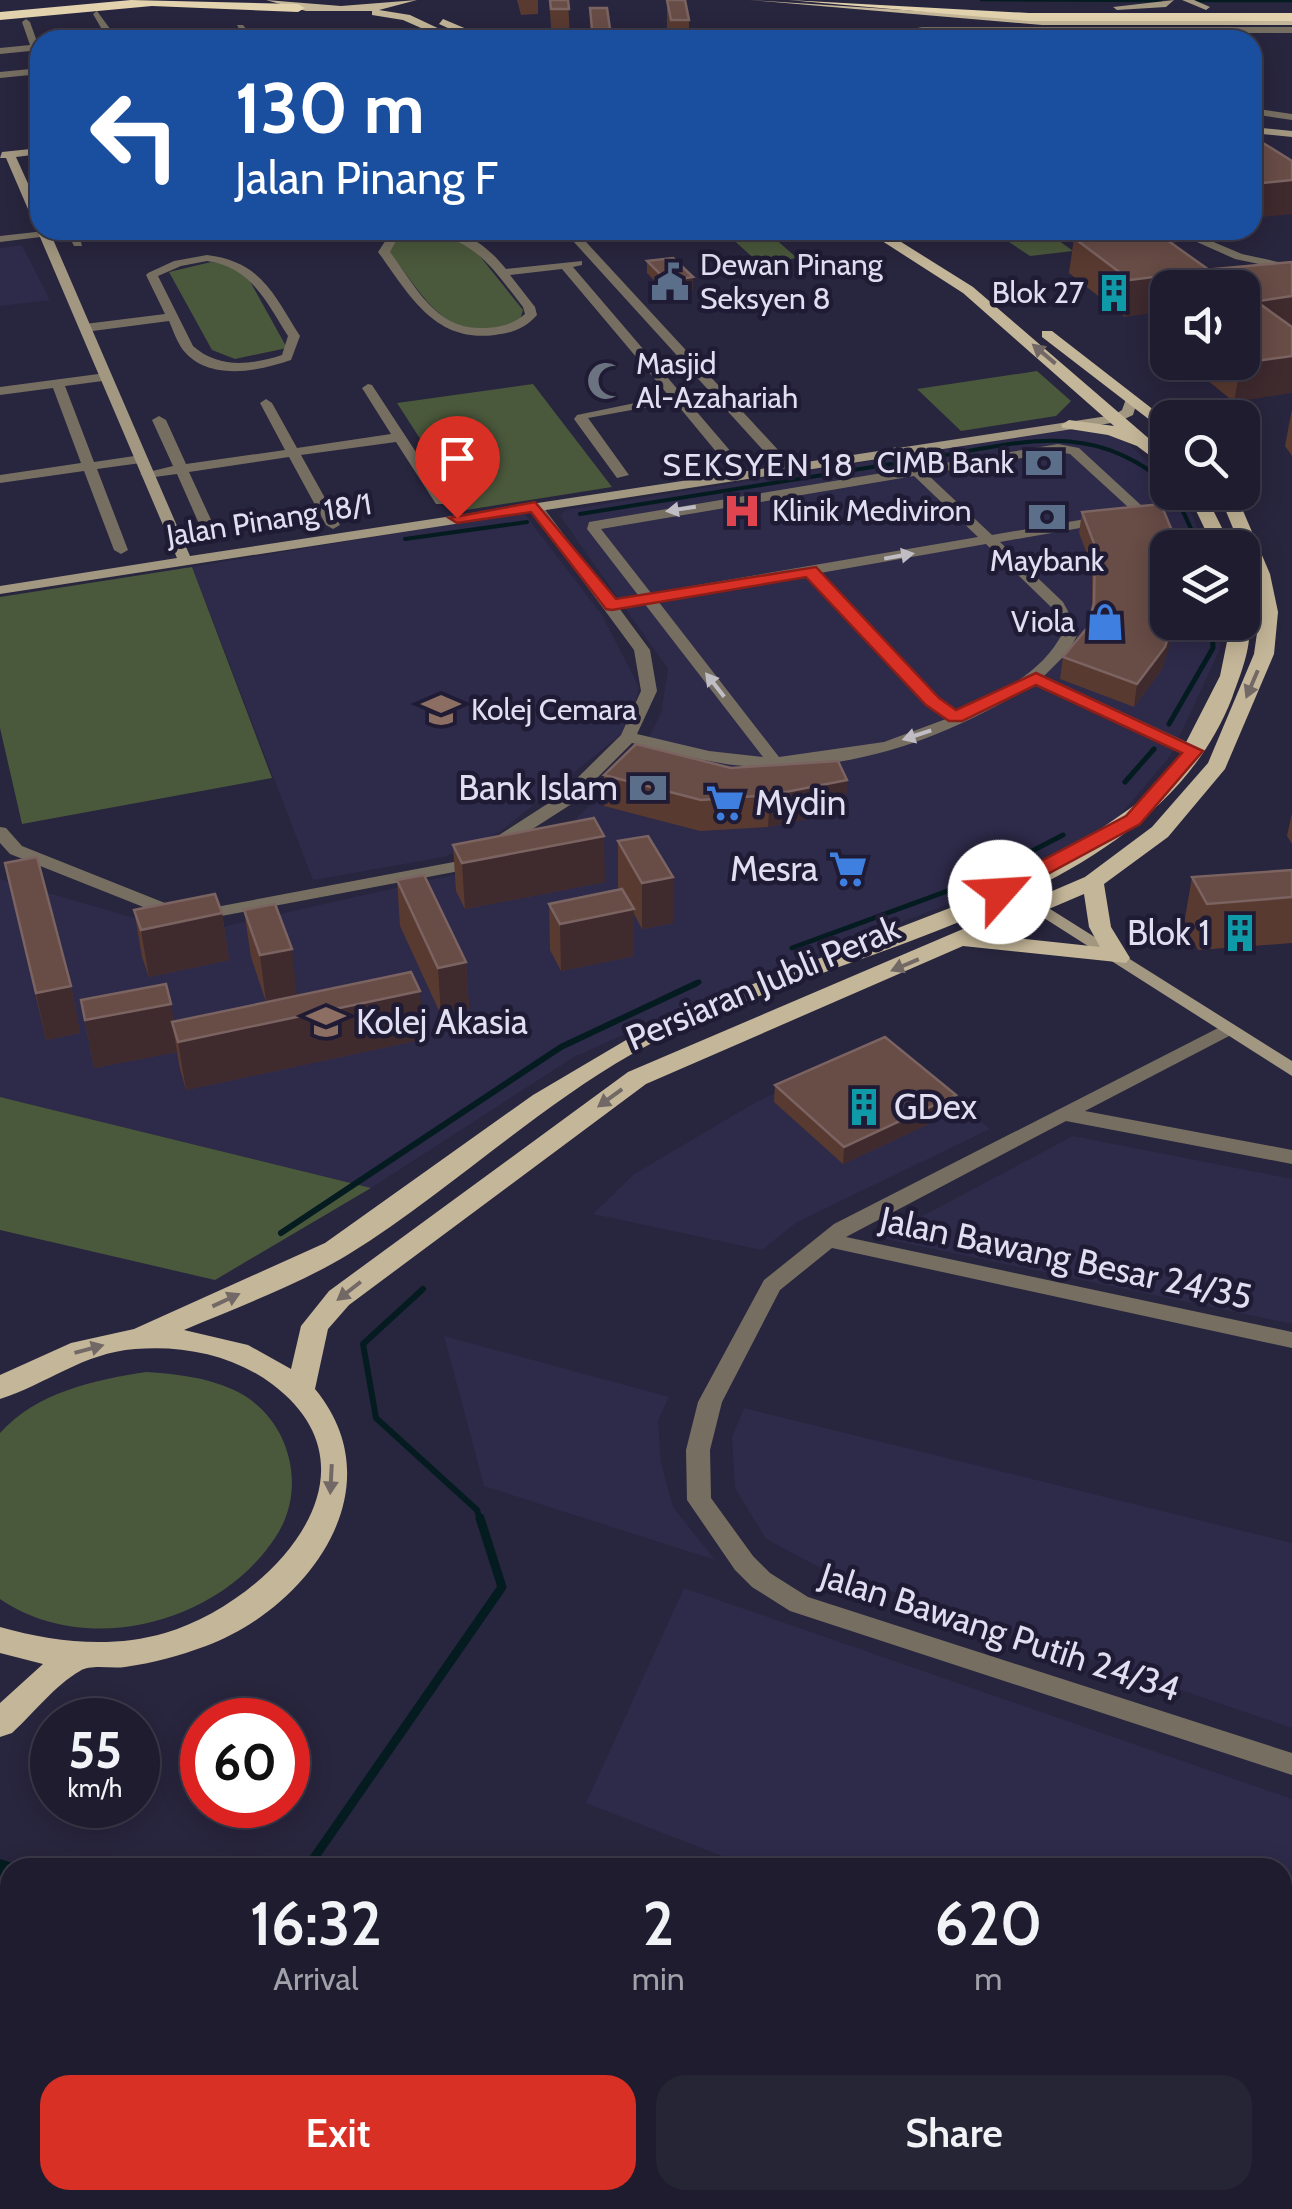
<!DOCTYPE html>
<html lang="en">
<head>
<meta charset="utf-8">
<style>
  :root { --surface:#1e1c2e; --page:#262536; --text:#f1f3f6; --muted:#a1a1aa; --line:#3c3a4a; --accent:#d93025 }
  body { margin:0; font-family:Cabin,sans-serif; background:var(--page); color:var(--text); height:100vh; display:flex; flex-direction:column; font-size:38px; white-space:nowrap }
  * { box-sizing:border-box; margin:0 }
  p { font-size:32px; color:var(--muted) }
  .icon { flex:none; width:55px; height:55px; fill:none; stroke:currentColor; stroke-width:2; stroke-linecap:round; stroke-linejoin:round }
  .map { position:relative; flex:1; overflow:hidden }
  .side { position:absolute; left:0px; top:1858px; width:1292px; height:352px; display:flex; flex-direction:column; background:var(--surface); border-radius:30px 30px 0 0; box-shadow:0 5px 25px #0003,0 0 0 2px var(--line) }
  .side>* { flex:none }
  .banner { position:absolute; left:30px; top:30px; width:1232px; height:210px; border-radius:30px; box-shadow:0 5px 25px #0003,0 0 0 2px var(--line); background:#1a4fa0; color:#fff; overflow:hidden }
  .tools { position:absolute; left:1150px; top:270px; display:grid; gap:20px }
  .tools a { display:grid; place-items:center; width:110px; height:110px; border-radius:20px; background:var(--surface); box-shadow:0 5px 25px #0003,0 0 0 2px var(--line); font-size:50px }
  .speed { position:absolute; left:30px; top:1698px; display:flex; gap:20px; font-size:50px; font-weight:700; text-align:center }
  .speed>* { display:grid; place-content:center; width:130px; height:130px; border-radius:50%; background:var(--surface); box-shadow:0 5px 25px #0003,0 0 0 2px var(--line); line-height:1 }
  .speed small { font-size:25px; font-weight:400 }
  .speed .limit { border:15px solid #d22; background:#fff; color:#111 }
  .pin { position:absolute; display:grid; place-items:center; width:85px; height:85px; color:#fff; margin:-102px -42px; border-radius:50% 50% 50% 0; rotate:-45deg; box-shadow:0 0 10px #0007 }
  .pin .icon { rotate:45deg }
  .me { position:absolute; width:110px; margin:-55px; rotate:64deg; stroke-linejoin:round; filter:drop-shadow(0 0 8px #0008) }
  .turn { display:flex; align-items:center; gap:35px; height:210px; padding:0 40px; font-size:45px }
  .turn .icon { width:130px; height:130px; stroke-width:2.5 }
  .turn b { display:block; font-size:70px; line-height:85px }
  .eta { display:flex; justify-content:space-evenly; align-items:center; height:170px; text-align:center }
  .eta b { font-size:60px; font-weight:600; line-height:70px }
  .primary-button { display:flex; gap:20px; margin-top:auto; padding:20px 40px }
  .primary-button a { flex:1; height:115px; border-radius:30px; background:var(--accent); color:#fff; font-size:40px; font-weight:600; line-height:115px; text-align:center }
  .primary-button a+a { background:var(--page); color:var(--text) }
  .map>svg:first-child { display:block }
  .built { fill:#2e2a4a }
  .green { fill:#4a583b }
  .water { fill:#041c20 }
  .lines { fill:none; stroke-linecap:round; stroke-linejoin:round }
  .stream-far4 { stroke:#041c20; stroke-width:2.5 }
  .stream-far3 { stroke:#041c20; stroke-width:4 }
  .stream-far2 { stroke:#041c20; stroke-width:5 }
  .stream-far1 { stroke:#041c20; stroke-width:6 }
  .stream { stroke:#041c20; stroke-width:9 }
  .street { fill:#766f61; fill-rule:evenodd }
  .secondary { fill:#a29780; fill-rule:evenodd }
  .primary { fill:#c4b698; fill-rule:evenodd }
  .highway { fill:#e2d2ad; fill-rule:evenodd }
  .wall { fill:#593a31 }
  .shaded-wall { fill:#3f2a2e }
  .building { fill:#684c46; stroke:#7a6360; stroke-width:2.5 }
  .oneway { fill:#726866 }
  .oneway2 { fill:#c0bdc5 }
  .route { fill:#d93025; stroke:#8d1f18; stroke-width:2.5 }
  .labels { text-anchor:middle; stroke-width:9; stroke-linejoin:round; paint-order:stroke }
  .far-poi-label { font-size:30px; fill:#e0def0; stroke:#1f1b34; text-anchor:start }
  .far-street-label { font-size:30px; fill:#e0def0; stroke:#1f1b34 }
  .far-quarter-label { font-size:32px; letter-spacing:2.5px; fill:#e0def0; stroke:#1f1b34 }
  .poi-label { font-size:35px; fill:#e0def0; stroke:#1f1b34; text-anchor:end }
  .street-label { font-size:35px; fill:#e0def0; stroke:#1f1b34 }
</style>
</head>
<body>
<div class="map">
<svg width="1292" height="2209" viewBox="0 0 1292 2209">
  <rect width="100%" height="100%" fill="#28253e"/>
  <path class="built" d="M22,245L50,300L0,306V248Z
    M1063,430L1107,433L1128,443L1167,480L1168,492L1183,495L1206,547L1168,548V622L1219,623L1220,649L1171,755L1116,820L1045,861L954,902L732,986L574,1057L371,1188L0,1097V879L190,934L462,873L572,823L641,752L661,713L668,669L560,516L566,510Z
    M523,512L602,615L639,687L629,728L500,832L444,857L313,880L192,567Z
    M885,1043L990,1129L797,1222L762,1250L593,1214L634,1174L758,1101Z
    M1073,1136L1292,1179V1324L881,1238Z
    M444,1336L669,1397L658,1420L661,1463L673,1507L715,1560L484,1486Z
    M744,1408L1292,1543V1728L817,1566L766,1539L735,1488L732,1437Z
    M684,1588L1292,1799V2081L1282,2077V1868L750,1867L586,1803Z"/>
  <path class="green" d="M765,230L797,258L760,264L728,235Z
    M1047,232L1073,251L1030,256L1003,238Z
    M433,233L467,240L523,310L520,320C449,351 428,301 389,252L396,241Z
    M211,262L242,267L287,348L235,359L212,350L169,272Z
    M1037,371L1071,401L1056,416L961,431L917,389Z
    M533,384L612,487L466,510L397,403Z
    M192,567L272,778L22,824L0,728V597Z
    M0,1097L4,1098L371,1188L215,1280L0,1230Z
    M146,1372C177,1374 205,1377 234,1390C290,1416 309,1488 275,1538C218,1624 86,1658 0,1599V1433C37,1392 94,1380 146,1372Z"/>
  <path class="water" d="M0,1859L25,1867L10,1868V1984L0,1980Z
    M368,2200H685L705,2209H381Z"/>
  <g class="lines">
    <path class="stream-far4" d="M981,0L1161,1
      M1196,1H1292"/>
    <path class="stream-far3" d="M940,456C1027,441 1095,421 1168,485
      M1174,492L1200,548
      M580,514L891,464
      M405,539L527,522"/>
    <path class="stream-far2" d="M1169,724L1213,648L1212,622
      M1125,782L1154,749
      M792,948L972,882L1063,835
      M691,986L699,982"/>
    <path class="stream-far1" d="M281,1233L561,1047L697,983
      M423,1289L363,1344L376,1418L477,1510L480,1520"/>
    <path class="stream" d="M307,1868L502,1587L480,1518"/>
    <path class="street" d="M97,11L116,37L163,33L176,40H108L93,14Z
      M26,19L30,22L40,50L0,54V48L30,45L22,22Z
      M237,25H243L255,40H245Z
      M922,27H1292V33H922L860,40Z
      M40,68V74L0,78V72Z
      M1252,108L1292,114V120L1252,114Z
      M66,230H78L82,246H74Z
      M166,230H178L179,233L173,236Z
      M419,230C460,230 479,236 506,269L582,261V265L573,267L738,460V466H728L675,402L588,418L629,475L617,478L574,419L577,415L669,396L562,269L510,275L535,307L537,315C526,328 512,333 495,335C434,343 409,294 378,252L388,237ZM430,234C477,240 496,273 523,307L525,314C512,325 498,328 481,328C435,329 414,284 390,252L396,241Z
      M563,230H575L792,465V471H782Z
      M1170,230H1185L1242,254L1292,265V271L1235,259Z
      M45,231L51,234L49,236L0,242V236Z
      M207,255C262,262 273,294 300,336L291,360C259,371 209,382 183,350C177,342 173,330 169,321L85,332L79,328L85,324L165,314L146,275L148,273L174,261ZM207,261C251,267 266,301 288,336L282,355C251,365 219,369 193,346L158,276L181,266Z
      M106,373L110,374V380L65,386L94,462L141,455L148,459L141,463L97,469L128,550L121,554L114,550L84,471L0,483V475L81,463L53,388L0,395V387Z
      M368,384L372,385L448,501L446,504H436L396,442L301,455L340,525L333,529L326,525L289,457L189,472L218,535L211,539L204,535L177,474L147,478L140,474L173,466L152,420L159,416L166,420L186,464L285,450L260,403L266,399L272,403L297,448L391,434L362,388Z
      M1058,444L1079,448L1142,506L1137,518L1000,542L1063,602L1079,632L1068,652L1044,676L1200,748V754H1188L1035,683C950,738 846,775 744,766C706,763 669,751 632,743L570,805L470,869L200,920L171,918L10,854L0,843V827L6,828L22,846L180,909L200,910L459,861L558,797L621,735L641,691L634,650L530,509V503H540L613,600L638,595L587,529L589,522L906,469L888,451L895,447L920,467ZM1058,452L1070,454L1128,507L1126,512L992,535L927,474ZM914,476L978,537L651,593L601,529ZM986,544L1051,607L1063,632C1043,673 998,694 958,713L938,699L820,573ZM806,575L926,705L946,719L884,742L779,757L658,601ZM644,603L763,757L709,751L637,734L657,691L650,650L619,608Z
      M1226,1024L1236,1030L1233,1034L1085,1111L1292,1150V1164L1066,1121L846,1237L1292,1332V1348L832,1248L780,1290L722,1402L710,1450L711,1498L753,1556L770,1573L808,1597L1292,1753V1775L790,1611L752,1587L735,1570L687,1500L686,1450L698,1402L764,1280L834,1224Z"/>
    <path class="secondary" d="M1174,0L1166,7L1117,10L1113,7Z
      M1182,0H1194L1210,7L1206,10Z
      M1252,127L1292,131V137L1252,133Z
      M40,148V154L16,157L40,210V226L34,223L6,158H0L2,152Z
      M40,227L49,230L190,556L1114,415L1122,410L1126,399L1137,402L1133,415L1118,422L0,594V586L177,558L37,230Z
      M1039,902L1292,1061V1076L1033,911L1030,907L1033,903Z"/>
    <path class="primary" d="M266,0L341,6L417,0L379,10L410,15L463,40H448L403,20L372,15V11H306Z
      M749,0L1042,19H1292V25H1042Z
      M443,19L488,38L490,40H474L439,24Z
      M865,230H882L973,287L1168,455V469L1137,446L1108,435L1063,428L1061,425L1069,420L1114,426L963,293Z
      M1042,331H1052L1168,421V434L1042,337Z
      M1187,492H1204L1232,548H1214Z
      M1218,492H1235L1270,574L1278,612L1274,654L1225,769L1168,837L1104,884L1111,927L1130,958L1126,963L963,946L646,1084L349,1305L328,1329L315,1389C397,1488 308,1608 206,1646C179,1656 153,1663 125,1667C111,1669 91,1664 80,1671C55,1685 33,1714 12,1733L0,1737V1703L43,1664L0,1653V1627C54,1642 110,1649 165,1633C267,1603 392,1474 272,1384C233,1355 183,1345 135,1349C83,1353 47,1384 0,1399V1375L71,1343L134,1329L325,1243L533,1095L660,1020L955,906L1069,851L1142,800L1179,756L1220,676L1231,622H1242V617L1247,618C1255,641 1240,675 1232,698C1147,916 815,948 632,1054C531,1112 447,1193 349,1254C298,1285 238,1307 184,1330L248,1345L291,1369L301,1326L329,1291L628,1072L1085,877L1152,827L1208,763L1254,654L1260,612L1252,574ZM1084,894L1089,927L1100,947L988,935Z"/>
    <path class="highway" d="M131,0L298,4L305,8L298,12L152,6L0,20V12Z
      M788,0L1029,13H1292V21H1029Z"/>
  </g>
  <path class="wall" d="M517,0H538V14L521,15Z
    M549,0H568L570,39H552Z
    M667,0L689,20V40H669L667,29Z
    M590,8L610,29V40H591Z
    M1125,230H1187L1185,241L1171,243L1125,317L1069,273L1074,238Z
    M647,261L693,290L667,294L647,273Z
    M1292,262L1234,402L1185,362H1242V288H1212L1215,269Z
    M1292,409V456L1285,446Z
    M1082,512L1168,622H1177L1162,669L1134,707L1060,679L1063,657L1087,628L1092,613V567L1079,533Z
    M731,768L847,780L845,811L768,827L700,831L604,806V775Z
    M1292,813V844L1287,836Z
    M618,841L673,923L642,929L634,914V956L561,971L550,950L549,904L620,890L618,887Z
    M453,845L605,882L465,909L456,891Z
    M5,863L71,986L80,1033L46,1040Z
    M1292,870V943L1198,950L1184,924L1192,877Z
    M397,880L466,962L469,1009L441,1015L400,926Z
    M134,910L222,913L229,960L149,977L142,957Z
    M244,910L297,996L424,1039L186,1090L180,1069L177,1052L94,1068L81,1000L174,1021L266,1002L251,957Z
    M775,1085L954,1112L843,1164L774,1102Z"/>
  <path class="shaded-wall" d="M1292,180V214L1252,218V184Z
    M1150,230H1187L1185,241L1148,246Z
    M1209,270L1206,288H1168V311L1125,317L1130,280Z
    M693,277V290L667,294V281Z
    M1292,296V332L1252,338L1259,301Z
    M1292,356V393L1234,402L1241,363Z
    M1173,622H1177L1162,669L1134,707L1137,684Z
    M847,780L845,811L768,827L770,795Z
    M604,836L605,882L465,909L462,863Z
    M673,877V923L642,929V883Z
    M634,909V956L561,971L560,924Z
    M222,913L229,960L149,977L141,930Z
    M292,949L297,996L266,1002L260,955Z
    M466,962L469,1009L441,1015L438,968Z
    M71,986L80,1033L46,1040L36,993Z
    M420,991L424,1039L186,1090L178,1042Z
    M171,1004L177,1037L172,1022L177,1052L94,1068L85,1020Z
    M956,1095L954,1112L843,1164L844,1147Z"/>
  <path class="building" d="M550,0H568L569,9H551Z
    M667,0H685L689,20H671Z
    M590,8H607L610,29H592Z
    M1263,143L1292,161V180L1252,184V144Z
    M1131,230H1153L1209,270L1130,280L1074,238Z
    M673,258L693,277L667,281L647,261Z
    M1292,262V296L1259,301L1242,289V288H1240L1215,269Z
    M1260,304L1292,327V356L1241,363L1240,362H1242V306Z
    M1161,504L1179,548H1168V622H1173L1165,647L1137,684L1063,657L1087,628L1094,603L1095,546L1082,512Z
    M636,744L731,768L838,761L847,780L770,795L701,800L604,775Z
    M594,818L604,836L462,863L453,845Z
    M648,836L673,877L642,883L618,841Z
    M37,857L71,986L36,993L5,863Z
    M1292,870V897L1207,904L1192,877Z
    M424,875L466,962L438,968L397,880Z
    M622,889L634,909L560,924L549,904Z
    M215,894L222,913L141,930L134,910Z
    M275,904L292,949L260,955L244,910Z
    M411,972L420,991L178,1042L172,1022Z
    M166,984L171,1004L85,1020L81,1000Z
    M885,1037L956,1095L844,1147L775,1085Z"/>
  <defs><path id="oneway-solid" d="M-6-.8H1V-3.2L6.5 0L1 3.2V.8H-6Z" transform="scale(2.5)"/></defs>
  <g class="oneway">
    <use href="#oneway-solid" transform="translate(1044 354) rotate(-140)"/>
    <use href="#oneway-solid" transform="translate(1252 684) rotate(113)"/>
    <use href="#oneway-solid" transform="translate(905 965) rotate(157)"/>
    <use href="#oneway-solid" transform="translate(610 1098) rotate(144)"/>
    <use href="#oneway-solid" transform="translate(349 1291) rotate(142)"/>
    <use href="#oneway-solid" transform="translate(226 1300) rotate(-25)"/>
    <use href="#oneway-solid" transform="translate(89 1349) rotate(-15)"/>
    <use href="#oneway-solid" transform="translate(331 1479) rotate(93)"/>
  </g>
  <g class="oneway2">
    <use href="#oneway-solid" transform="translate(681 509) rotate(171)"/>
    <use href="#oneway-solid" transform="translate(899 556) rotate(-10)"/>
    <use href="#oneway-solid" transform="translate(715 685) rotate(-128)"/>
    <use href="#oneway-solid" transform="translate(917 735) rotate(162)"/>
  </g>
  <path class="route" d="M535,502L616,599L816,567L939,698L956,710L1036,673L1203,751L1140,824L1007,896H992V887L1126,816L1182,753L1036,685L962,721H949L926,705L806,577L612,610L606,609L531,512L457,523L449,518Z"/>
  <defs>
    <g id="civic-bare" transform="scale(3)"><path d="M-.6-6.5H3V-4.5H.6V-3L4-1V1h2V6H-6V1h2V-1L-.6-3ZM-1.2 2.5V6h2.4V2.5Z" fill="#5c6f8a" stroke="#1f1b34" stroke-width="2.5" paint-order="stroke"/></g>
    <g id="building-bare" transform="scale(3)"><path d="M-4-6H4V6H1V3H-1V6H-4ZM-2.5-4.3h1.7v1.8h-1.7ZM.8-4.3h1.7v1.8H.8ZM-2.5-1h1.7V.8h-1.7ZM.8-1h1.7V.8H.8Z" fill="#0f9aa8" stroke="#1f1b34" stroke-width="2.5" paint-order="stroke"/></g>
    <g id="mosque-bare" transform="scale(3)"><path d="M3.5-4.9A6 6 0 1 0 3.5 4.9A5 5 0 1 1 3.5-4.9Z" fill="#6b7280" stroke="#1f1b34" stroke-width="2.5" paint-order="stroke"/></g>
    <g id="bank-bare" transform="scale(3)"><path d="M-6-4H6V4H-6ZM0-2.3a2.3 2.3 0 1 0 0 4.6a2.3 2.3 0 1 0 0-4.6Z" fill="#5c6f8a" stroke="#1f1b34" stroke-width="2.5" paint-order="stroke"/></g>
    <g id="hospital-bare" transform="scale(3)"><path d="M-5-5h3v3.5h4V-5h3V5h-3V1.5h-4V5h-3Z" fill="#e0444e" stroke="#1f1b34" stroke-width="2.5" paint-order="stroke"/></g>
    <g id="shop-bare" transform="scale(3)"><path d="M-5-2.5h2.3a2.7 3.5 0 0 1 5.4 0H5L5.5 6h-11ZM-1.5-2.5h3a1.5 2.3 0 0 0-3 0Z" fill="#3f7fe0" stroke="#1f1b34" stroke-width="2.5" paint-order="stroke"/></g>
    <g id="university-bare" transform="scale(3)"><path d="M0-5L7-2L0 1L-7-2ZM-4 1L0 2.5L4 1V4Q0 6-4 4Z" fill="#8d6e63" stroke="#1f1b34" stroke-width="2.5" paint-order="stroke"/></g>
    <g id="supermarket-bare" transform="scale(3)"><path d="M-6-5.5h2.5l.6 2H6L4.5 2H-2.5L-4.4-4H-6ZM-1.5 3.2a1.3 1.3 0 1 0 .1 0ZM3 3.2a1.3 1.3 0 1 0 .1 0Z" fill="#3f7fe0" stroke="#1f1b34" stroke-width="2.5" paint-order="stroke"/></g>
  </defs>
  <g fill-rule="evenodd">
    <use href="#civic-bare" x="670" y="282"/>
    <use href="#building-bare" x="1114" y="293"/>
    <use href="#mosque-bare" x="606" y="381"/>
    <use href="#bank-bare" x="1044" y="463"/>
    <use href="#hospital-bare" x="742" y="511"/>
    <use href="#bank-bare" x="1047" y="517"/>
    <use href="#shop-bare" x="1105" y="622"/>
    <use href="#university-bare" x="441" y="710"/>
    <use href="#bank-bare" x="648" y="788"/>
    <use href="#supermarket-bare" x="725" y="803"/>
    <use href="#supermarket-bare" x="848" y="869"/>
    <use href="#building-bare" x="1240" y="933"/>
    <use href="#university-bare" x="326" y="1022"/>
    <use href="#building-bare" x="864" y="1107"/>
  </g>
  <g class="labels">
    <g class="far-poi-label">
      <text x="700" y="275">Dewan Pinang<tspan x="700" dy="34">Seksyen 8</tspan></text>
      <text x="1084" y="303" text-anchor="end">Blok 27</text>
      <text x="636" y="374">Masjid<tspan x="636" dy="34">Al-Azahariah</tspan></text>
      <text x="1014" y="473" text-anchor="end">CIMB Bank</text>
      <text x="772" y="521">Klinik Mediviron</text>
      <text x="1047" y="571" text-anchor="middle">Maybank</text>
      <text x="1075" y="632" text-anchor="end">Viola</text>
      <text x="471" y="720">Kolej Cemara</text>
    </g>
    <g class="far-street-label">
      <text transform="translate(269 520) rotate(-9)" y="10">Jalan Pinang 18/1</text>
    </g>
    <g class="far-quarter-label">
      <text x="759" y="476">SEKSYEN 18</text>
    </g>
    <g class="poi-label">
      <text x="618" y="800">Bank Islam</text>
      <text x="755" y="815" text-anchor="start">Mydin</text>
      <text x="818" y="881">Mesra</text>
      <text x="1210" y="945">Blok 1</text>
      <text x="356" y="1034" text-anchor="start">Kolej Akasia</text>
      <text x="894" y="1119" text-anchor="start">GDex</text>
    </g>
    <g class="street-label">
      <text transform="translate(763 983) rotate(-23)" y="12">Persiaran Jubli Perak</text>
      <text transform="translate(1066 1258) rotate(12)" y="12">Jalan Bawang Besar 24/35</text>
      <text transform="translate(1000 1632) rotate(18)" y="12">Jalan Bawang Putih 24/34</text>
    </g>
  </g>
</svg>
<div class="tools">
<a><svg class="icon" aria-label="sound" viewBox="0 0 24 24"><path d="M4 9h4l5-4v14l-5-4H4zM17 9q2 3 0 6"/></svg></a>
<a><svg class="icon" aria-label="search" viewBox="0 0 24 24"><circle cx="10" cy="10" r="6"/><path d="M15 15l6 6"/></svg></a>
<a><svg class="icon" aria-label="layers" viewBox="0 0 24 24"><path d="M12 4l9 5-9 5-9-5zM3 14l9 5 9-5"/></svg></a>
</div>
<div class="speed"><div>55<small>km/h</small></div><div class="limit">60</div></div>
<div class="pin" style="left:457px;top:518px;background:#d93025"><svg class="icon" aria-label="arrive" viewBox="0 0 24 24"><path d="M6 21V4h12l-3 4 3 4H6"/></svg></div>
<svg class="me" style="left:1000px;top:892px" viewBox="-20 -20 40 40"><circle r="19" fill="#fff"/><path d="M0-13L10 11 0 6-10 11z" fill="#d93025"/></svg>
<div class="banner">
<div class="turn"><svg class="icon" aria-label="left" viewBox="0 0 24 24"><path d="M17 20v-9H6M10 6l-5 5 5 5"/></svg><div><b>130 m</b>Jalan Pinang F</div></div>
</div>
<section class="side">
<div class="eta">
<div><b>16:32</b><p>Arrival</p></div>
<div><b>2</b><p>min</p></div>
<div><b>620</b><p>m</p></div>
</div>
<div class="primary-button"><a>Exit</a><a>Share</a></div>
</section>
</div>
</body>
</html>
